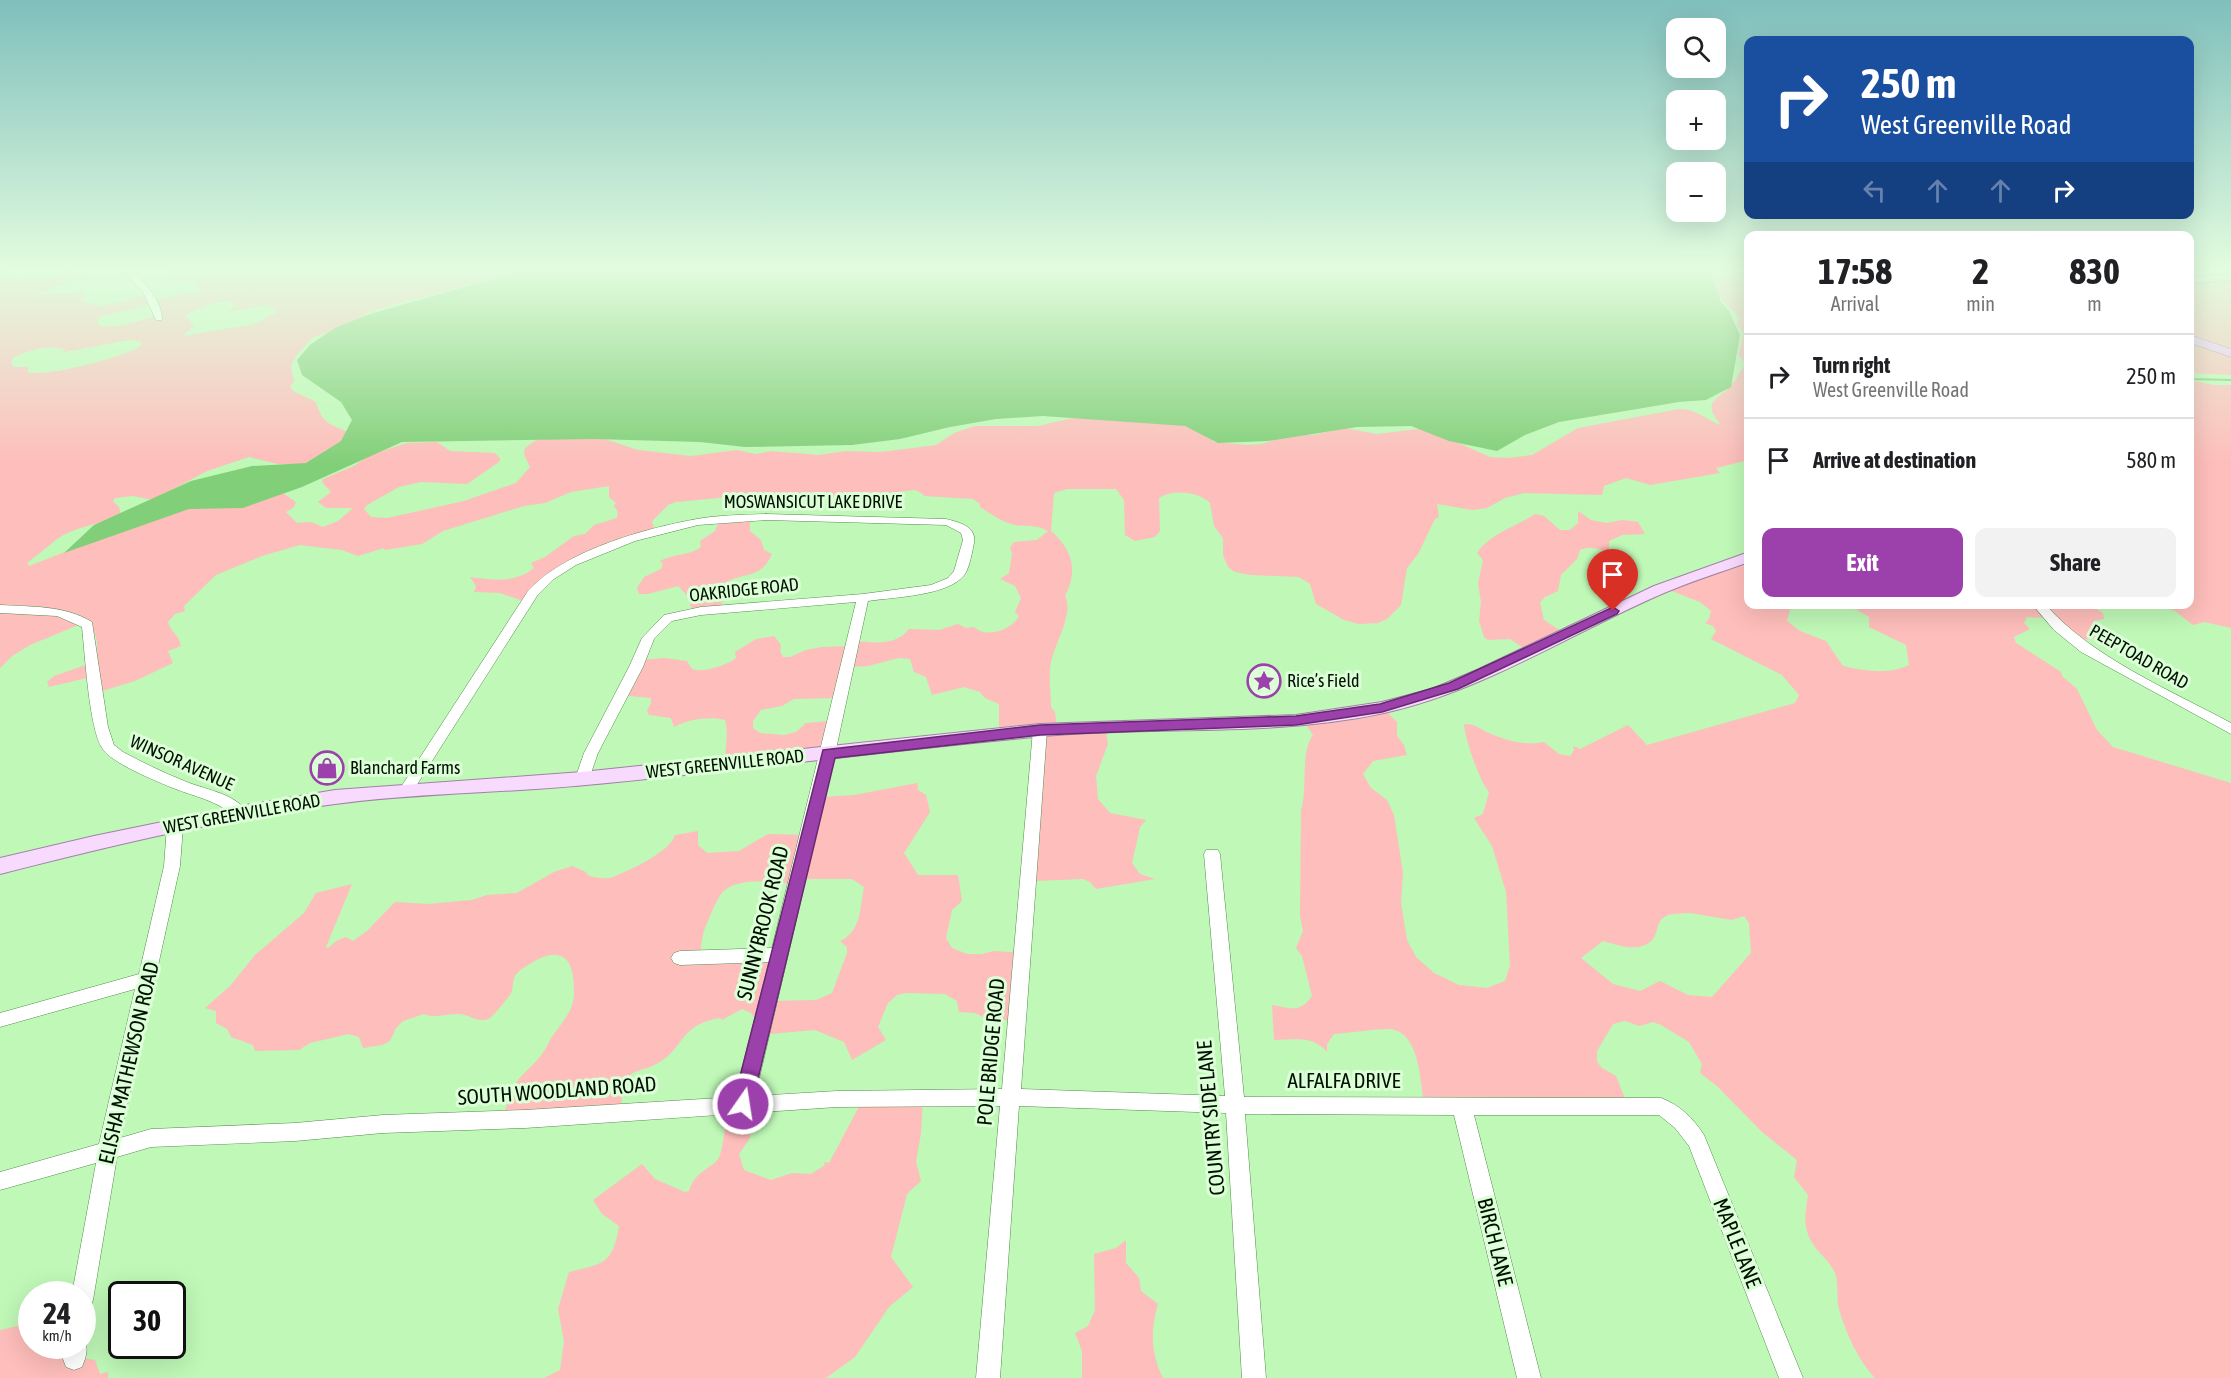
<!DOCTYPE html>
<html lang="en">
<head>
<meta charset="utf-8">
<style>
  :root { --surface:#fff; --page:#f2f2f2; --text:#202124; --muted:#757577; --line:#e0e0e0; --accent:#9c40ab }
  body { margin:0; font-family:"Asap Condensed",sans-serif; background:var(--page); color:var(--text); height:100vh; display:flex; flex-direction:column; font-size:22px; white-space:nowrap }
  * { box-sizing:border-box; margin:0 }
  p { font-size:20px; color:var(--muted) }
  .icon { flex:none; width:33px; height:33px; fill:none; stroke:currentColor; stroke-width:2; stroke-linecap:round; stroke-linejoin:round }
  .map { position:relative; flex:1; overflow:hidden }
  .panel { position:absolute; left:1744px; top:231px; width:450px; height:378px; display:flex; flex-direction:column; background:var(--surface); border-radius:12px; box-shadow:0 6px 24px #0002 }
  .panel>* { flex:none }
  .guide { position:absolute; left:1744px; top:36px; width:450px; height:183px; border-radius:12px; box-shadow:0 6px 24px #0002; background:#1a4fa0; color:#fff; overflow:hidden }
  .controls { position:absolute; left:1666px; top:18px; display:grid; gap:12px }
  .controls a { display:grid; place-items:center; width:60px; height:60px; border-radius:12px; background:var(--surface); box-shadow:0 6px 24px #0002; font-size:30px }
  .speed { position:absolute; left:18px; top:1281px; display:flex; gap:12px; font-size:30px; font-weight:700; text-align:center }
  .speed>* { display:grid; place-content:center; width:78px; height:78px; border-radius:50%; background:var(--surface); box-shadow:0 6px 24px #0002; line-height:1 }
  .speed small { font-size:15px; font-weight:400 }
  .speed .limit { border:3px solid #111; border-radius:9px; background:#fff; color:#111 }
  .pin { position:absolute; display:grid; place-items:center; width:51px; height:51px; color:#fff; margin:-62px -26px; border-radius:50% 50% 50% 0; rotate:-45deg; box-shadow:0 0 6px #0007 }
  .pin .icon { rotate:45deg }
  .me { position:absolute; width:66px; margin:-33px; rotate:13deg; stroke-linejoin:round; filter:drop-shadow(0 0 4px #0008) }
  .turn { display:flex; align-items:center; gap:21px; height:126px; padding:0 18px; font-size:27px }
  .turn .icon { width:78px; height:78px; stroke-width:2.5 }
  .turn b { display:block; font-size:42px; line-height:51px }
  .lanes { display:flex; align-items:center; height:57px; padding:0 18px; background:#0003; justify-content:center; gap:30px; direction:ltr }
  .lanes .off { opacity:.35 }
  .eta { display:flex; justify-content:space-evenly; align-items:center; height:102px; text-align:center }
  .eta b { font-size:36px; font-weight:700; line-height:42px }
  .action { display:flex; gap:12px; margin-top:auto; padding:12px 18px }
  .action a { flex:1; height:69px; border-radius:12px; background:var(--accent); color:#fff; font-size:24px; font-weight:700; line-height:69px; text-align:center }
  .action a+a { background:var(--page); color:var(--text) }
  ul { padding:0; list-style:none }
  li { display:flex; align-items:center; gap:18px; height:84px; padding:0 18px; border-top:2px solid var(--line) }
  li div { flex:1 }
  li b { display:block; font-size:22px }
  li em { font-style:normal }
  .map>svg:first-child { display:block }
  .green { fill:#febebb; fill-rule:evenodd }
  .water { fill:#82cf79 }
  .lines { fill:none; stroke-linecap:round; stroke-linejoin:round }
  .stream { stroke:#82cf79; stroke-width:2 }
  .minor-casing { stroke:#568b4f; stroke-width:1 }
  .major-casing { stroke:#9f83a4; stroke-width:2 }
  .highway-casing { stroke:#9f83a4; stroke-width:1 }
  .minor { fill:#fff; fill-rule:evenodd }
  .major { fill:#f8dafe; fill-rule:evenodd }
  .highway { fill:#f4c1fd; fill-rule:evenodd }
  .route { fill:#9c40ab; stroke:#652a6f; stroke-width:1.5 }
  .labels { text-anchor:middle; stroke-width:6; stroke-linejoin:round; paint-order:stroke }
  .street-label { font-size:18px; fill:#010; stroke:#dcffd8 }
  .poi-label { font-size:18px; fill:#010; stroke:#dcffd8; text-anchor:start }
  .near-street-label { font-size:21px; fill:#010; stroke:#dcffd8 }
</style>
</head>
<body>
<div class="map">
<svg width="2231" height="1378" viewBox="0 0 2231 1378">
  <rect width="100%" height="100%" fill="#bff8b7"/>
  <path class="green" d="M170,270H531L391,305L368,313L350,326L313,337L295,357L291,367L294,381L290,387L295,392L316,402C323,426 331,424 353,434L313,460L302,464H278L249,457L207,471L153,500L133,496L115,498L113,501L119,507L122,519C101,522 74,527 57,539C47,547 38,555 27,563L29,566L160,515L242,498L283,493L296,502L293,508L286,512L297,523L311,522L323,527L338,521L353,508H326L318,502L331,492L322,482L323,479L354,466L370,455L407,443L437,442L450,451L495,453L500,458L499,462L467,484L421,482L399,487L367,505L364,509L371,517L387,518L464,501L516,483L530,467L524,454L525,448L539,438L593,435L638,450L691,456L737,450L756,454L771,451L819,455L846,451L881,452L936,445L954,433L975,426H1038L1086,415L1145,416L1200,430L1214,442L1248,445L1262,444L1289,435H1313L1345,428L1377,434L1425,428L1490,457L1508,458L1532,455L1578,428L1679,409C1695,408 1706,420 1721,425C1701,400 1717,402 1732,384C1738,378 1739,371 1746,365L1738,354C1742,346 1741,340 1744,333L1737,325L1739,318C1732,309 1718,299 1715,288C1712,281 1714,277 1709,270H1749V460L1716,468L1720,473L1650,485L1626,478L1604,486L1602,495L1524,493L1505,498L1487,508L1473,510L1437,504L1439,517L1435,519L1418,554L1407,568L1401,605L1387,619L1378,623L1359,624L1344,620L1316,604L1310,584L1299,577L1250,575L1235,572L1228,567L1223,555V538L1214,526L1210,503C1200,491 1171,489 1159,498L1160,531L1155,537L1135,541L1125,535L1124,500L1116,489H1067L1054,493L1051,531C1073,550 1078,571 1065,596C1075,615 1051,648 1050,669C1049,682 1051,695 1051,707L1055,712L1057,729L1105,727L1108,744L1096,776L1098,799L1110,813L1146,820L1140,827L1132,863L1140,874L1155,879L1096,889L1090,882L1083,879L1034,881L1039,732L999,733V704L985,698L980,692L964,687L932,695L926,677L914,672L910,659L899,658L868,666L848,667L835,698L794,699L782,706L761,710L753,721V728L760,733L784,735L796,732L806,723L830,721L828,747L725,763C725,747 729,735 725,720C709,716 689,719 674,727L671,718L649,715L647,711L651,703V698L619,695L638,660L664,658L687,661C688,663 691,668 693,669C701,674 730,664 736,658L735,652L756,639L774,636L781,645L780,651L783,657H790L806,650L822,647L848,646L853,641C874,642 895,647 909,629L939,630L958,624L966,628L974,627C986,639 1012,630 1019,616L1015,612L1021,598L1015,586L1000,579L1009,573L1012,554L1010,548L1014,542L1037,540L1048,531C1036,524 1028,527 1015,525C1002,522 991,514 980,507V504L973,499L924,496L923,494L915,490L870,495L843,494L828,498L818,495L728,497L676,502L668,505L652,521L655,531L572,563L526,602L500,593L474,592L476,586L470,577C492,580 514,584 534,568L531,563L545,557L574,536L585,534L594,525L617,518L618,512L614,506L616,503L609,497V486L571,492L545,503L524,506L443,531L422,544L385,550L384,548L358,556L342,550L300,545L262,556L216,575L184,606L185,611L175,614L168,622C170,632 177,631 181,646L168,651L173,663L135,681L102,691L99,675L49,687L47,682L54,676L97,661V641L91,622L88,621L30,645L12,656L0,668V276L16,279L15,282L69,271L77,275L85,274L40,294L85,293L86,297L79,301L103,306L147,295L152,300L200,291L193,281L175,280L172,277L174,275L168,272ZM227,301L238,305L228,312L265,305L277,310L275,314L264,318L266,319L255,324L182,336L194,326L185,315L210,304ZM151,304L153,317C136,321 116,330 99,325L97,320L101,316ZM129,340L140,341L142,345C129,356 45,378 28,372V367H14L11,363L14,357C29,351 49,343 66,350L59,353Z
    M2231,277V375L2190,373V280Z
    M2190,380L2214,385H2231V628L2204,622L2193,625L2175,611L2158,605L2190,604Z
    M1578,511L1591,520L1607,523L1622,520L1638,522L1645,534L1622,535L1609,541V552C1599,549 1590,546 1580,550L1577,559L1561,575L1558,591L1545,597L1540,602L1544,620L1564,633L1528,651L1510,639L1488,640L1484,637L1479,621L1481,602L1478,583L1483,560L1477,553C1492,532 1514,528 1535,514L1544,516L1560,530H1570L1578,523Z
    M750,519V531L761,540L764,550L772,554C761,579 746,572 726,582L721,609L692,612L689,597L678,586L648,594H639L637,588L644,577L661,569L663,564L660,561C672,554 689,556 701,547L700,541L715,531L719,521Z
    M1749,556V604L1784,605L1790,609L1787,621L1800,631L1826,641L1843,666C1865,671 1889,675 1909,665L1906,645L1869,627V617L1849,605H2090L2103,613L2104,619L2093,621L2101,638L2078,640L2051,618L2027,617L2024,623L2030,629L2014,637L2016,643L2061,672L2062,676L2077,689L2097,730L2113,747L2231,783V1378H1875C1858,1360 1846,1334 1839,1309C1836,1298 1839,1284 1835,1273C1830,1262 1822,1256 1815,1247C1802,1229 1805,1215 1808,1195L1794,1177L1797,1160L1762,1132L1717,1086L1700,1073L1702,1064L1689,1042L1661,1025L1653,1022L1639,1026L1625,1021L1613,1024L1597,1051V1062L1602,1068L1616,1076L1628,1106L1424,1103C1420,1081 1420,1031 1389,1029C1371,1029 1352,1033 1334,1034L1327,1044V1052C1313,1035 1294,1040 1274,1040L1272,1005C1291,1008 1299,1014 1312,996L1302,956L1296,948L1303,931L1300,916L1301,810C1308,789 1300,752 1313,735L1303,720L1383,708L1397,722V736L1404,745L1407,755L1373,761L1363,774L1371,788L1387,800L1394,815L1403,873L1401,902L1407,940L1416,957L1434,973L1459,985L1487,988L1505,981L1510,965L1506,892L1492,846L1474,818L1483,814L1489,792C1479,780 1465,739 1464,724C1477,724 1480,730 1491,734C1508,741 1526,746 1544,742L1559,754L1570,756L1574,750L1573,746L1580,749L1628,725L1647,745L1795,703L1799,695L1782,675L1711,639L1716,631L1713,626L1705,623L1709,619L1711,611L1700,602L1664,588ZM1690,913L1732,920L1744,916L1749,923L1751,953L1712,997L1688,995L1660,981L1640,991L1613,984L1581,958L1603,941C1618,945 1640,954 1653,939C1658,933 1656,923 1663,918C1670,912 1682,914 1690,913Z
    M917,783L918,790L926,795L930,812L904,853L918,875H958L962,901L952,910L946,938L952,948L967,954H982L994,951L1026,953L1017,1021L985,1018L975,1013L959,1012L957,1001L945,994L906,993L897,995L888,1003L878,1027L886,1040L852,1060L844,1042L815,1030L770,1034L751,1013L742,1009L722,1020L720,1018C677,1025 685,1051 654,1065C645,1070 631,1070 626,1080C621,1088 622,1103 621,1112L502,1119C505,1112 512,1088 514,1085C522,1074 534,1065 542,1054C547,1048 549,1040 554,1034C564,1020 575,1009 574,990C574,948 553,947 522,969C510,977 515,983 511,993C510,996 493,1016 490,1018C480,1024 470,1015 460,1014C447,1013 435,1019 424,1014L403,1021L396,1028L390,1041L382,1045L363,1048L359,1037L349,1034L310,1043L299,1050L255,1051L253,1045L231,1037L227,1029L216,1023V1011L205,1008L230,986L255,955L304,913L316,893L352,884L326,947L328,948L336,941L346,937L353,941L367,931L395,902L428,904L472,900L487,895L517,893L554,872L572,866L586,872L589,876C596,877 606,880 613,877C630,870 669,853 675,835L698,831V845L707,853L739,851L768,834L814,835L823,797L854,795ZM804,879H852L864,887C860,908 861,932 840,941L847,947V953L832,993L816,1000L771,1001L775,958L698,960C702,949 701,938 705,928C709,918 715,903 721,894C736,875 778,882 798,885Z
    M863,1099H923L921,1133L916,1162L921,1181L907,1194L891,1257L913,1287L889,1307L855,1357L826,1378H544L560,1370L564,1341L558,1309L569,1272C603,1264 613,1264 619,1226L602,1214L593,1200L642,1164L655,1179L685,1192L689,1191C695,1169 716,1168 720,1155C724,1144 725,1120 728,1107H754L750,1138L739,1154L744,1170L771,1180L792,1173L811,1174L825,1165L824,1162L829,1163Z
    M1126,1240V1263L1139,1278L1141,1291L1158,1304C1150,1330 1151,1354 1163,1378H1082V1351L1075,1333L1088,1326L1095,1310L1094,1254L1116,1248Z
    M31,1317L32,1346H73L72,1356L95,1360L100,1374L108,1372V1378H0V1330L17,1326Z"/>
  <path class="water" d="M524,270H1710L1721,302L1729,311L1740,335L1731,387L1706,400L1679,402L1559,422L1525,435L1497,451L1449,441L1411,426L1357,427L1268,441L1218,443L1185,426L1043,416L996,419L950,427L900,439L852,445L745,447L700,442L594,439L402,442L302,487L243,508L189,509L64,553L94,525L191,481L252,466L306,463L341,441L352,420L341,402L302,375L297,360L311,344L335,328L370,314Z"/>
  <g class="lines">
    <path class="stream" d="M2190,379L2231,380"/>
    <g class="minor-casing">
      <path id="minor" d="M0,270H5L1,272Z
        M122,270H131C144,281 163,302 162,320H156L143,292Z
        M766,514L946,519C958,522 977,526 974,543C972,552 970,566 965,574C950,596 894,597 868,601L835,754L755,1096L837,1091L1002,1089L1033,730L1040,725L1045,727L1047,730L1021,1089L1225,1096L1204,854L1206,850H1218L1220,854L1244,1097L1661,1098C1680,1105 1693,1118 1704,1135L1803,1378H1779L1689,1146L1675,1128L1659,1115H1474L1541,1378H1517L1454,1115L1245,1114L1266,1378H1242L1226,1113L1019,1106L1000,1378H976L1000,1106L837,1107L525,1128L383,1133L295,1141L151,1147L117,1157L93,1300L90,1308L82,1311V1294H72L96,1163L0,1190V1172L99,1144L135,989L0,1027V1013L139,974L164,866L167,826L170,822H180L183,826L180,866L120,1138L151,1129L295,1123L383,1115L525,1110L735,1097L769,962L680,965L674,963L671,958L674,953L680,951L772,948L856,602L701,615L672,621L654,639L643,667L598,753L589,779L587,783H577L575,779L584,753L629,667L642,638L664,615L701,607L863,594L931,585L948,578L954,571L963,540L961,533L946,525L766,520L698,525L635,541L576,565L554,579L537,596L411,794H401L399,790L526,594C559,552 646,528 697,519C719,515 743,515 766,514Z
        M2032,604H2045C2091,657 2170,690 2231,723V734L2081,652L2054,630Z
        M0,605C32,607 64,605 92,622L108,727L114,745L123,752C142,762 162,772 182,780C204,790 234,792 248,813L245,817H235C217,800 195,797 173,788C156,781 111,763 102,748C89,728 85,654 82,627L57,616L0,613Z
        M82,1337C90,1346 86,1357 82,1367L74,1370L66,1367L63,1359L65,1346H82Z"/>
    </g>
    <g class="major-casing">
      <path id="major" d="M2231,274V280L2190,283V277Z
        M1749,552V562C1721,572 1692,581 1664,593C1571,633 1484,691 1384,713C1269,738 1150,725 1034,737C884,751 736,771 586,785C503,793 418,793 335,804C222,819 110,846 0,874V858L94,836L240,806L335,790L582,772L1040,724L1296,715L1382,702L1432,689L1479,669L1654,586Z"/>
    </g>
    <g class="highway-casing">
      <path id="highway" d="M2190,335L2231,349V357L2190,343Z"/>
    </g>
    <use href="#minor" class="minor"/>
    <use href="#major" class="major"/>
    <use href="#highway" class="highway"/>
  </g>
  <linearGradient id="sky" x2="0" y2="1"><stop stop-color="#7fbfbc"/><stop offset="0.58" stop-color="#e2fcdf"/><stop offset="1" stop-color="#e2fcdf" stop-opacity="0"/></linearGradient>
  <rect width="2231" height="463" fill="url(#sky)"/>
  <path class="route" d="M1613,607L1619,611L1617,614L1458,689L1382,712L1296,725L1040,735L835,758L752,1104L750,1110L743,1113L736,1110L733,1104L823,750L1040,725L1296,716L1380,704L1449,683Z"/>
  <defs>
    <g id="sight-ring" transform="scale(1.725)"><circle r="9.5" fill="#dcffd8" stroke="#9c40ab" stroke-width="1.5"/><path d="M0-6L1.8-2.2L6-1.7L2.9 1.2L3.7 5.4L0 3.3L-3.7 5.4L-2.9 1.2L-6-1.7L-1.8-2.2Z" fill="#9c40ab"/></g>
    <g id="shop-ring" transform="scale(1.725)"><circle r="9.5" fill="#dcffd8" stroke="#9c40ab" stroke-width="1.5"/><path d="M-5-2.5h2.3a2.7 3.5 0 0 1 5.4 0H5L5.5 6h-11ZM-1.5-2.5h3a1.5 2.3 0 0 0-3 0Z" fill="#9c40ab"/></g>
  </defs>
  <g fill-rule="evenodd">
    <use href="#sight-ring" x="1264" y="681"/>
    <use href="#shop-ring" x="327" y="768"/>
  </g>
  <g class="labels">
    <g class="street-label">
      <text x="813" y="508">MOSWANSICUT LAKE DRIVE</text>
      <text transform="translate(744 590) rotate(-6)" y="6">OAKRIDGE ROAD</text>
      <text transform="translate(2139 657) rotate(30)" y="6">PEEPTOAD ROAD</text>
      <text transform="translate(182 763) rotate(24)" y="6">WINSOR AVENUE</text>
      <text transform="translate(725 764) rotate(-6)" y="6">WEST GREENVILLE ROAD</text>
      <text transform="translate(242 814) rotate(-10)" y="6">WEST GREENVILLE ROAD</text>
    </g>
    <g class="poi-label">
      <text x="1287" y="687">Rice’s Field</text>
      <text x="350" y="774">Blanchard Farms</text>
    </g>
    <g class="near-street-label">
      <text transform="translate(763 923) rotate(-76)" y="7">SUNNYBROOK ROAD</text>
      <text transform="translate(991 1052) rotate(-85)" y="7">POLE BRIDGE ROAD</text>
      <text transform="translate(129 1063) rotate(-77)" y="7">ELISHA MATHEWSON ROAD</text>
      <text x="1344" y="1088">ALFALFA DRIVE</text>
      <text transform="translate(557 1091) rotate(-4)" y="7">SOUTH WOODLAND ROAD</text>
      <text transform="translate(1211 1118) rotate(-95)" y="7">COUNTRY SIDE LANE</text>
      <text transform="translate(1495 1242) rotate(76)" y="7">BIRCH LANE</text>
      <text transform="translate(1737 1243) rotate(68)" y="7">MAPLE LANE</text>
    </g>
  </g>
</svg>
<div class="controls">
<a><svg class="icon" aria-label="search" viewBox="0 0 24 24"><circle cx="10" cy="10" r="6"/><path d="M15 15l6 6"/></svg></a>
<a>+</a>
<a>−</a>
</div>
<div class="speed"><div>24<small>km/h</small></div><div class="limit">30</div></div>
<div class="pin" style="left:1613px;top:611px;background:#d93025"><svg class="icon" aria-label="arrive" viewBox="0 0 24 24"><path d="M6 21V4h12l-3 4 3 4H6"/></svg></div>
<svg class="me" style="left:743px;top:1104px" viewBox="-20 -20 40 40"><circle r="17" fill="#9c40ab" stroke="#fff" stroke-width="3"/><path d="M0-11L8 9 0 5-8 9z" fill="#fff"/></svg>
<div class="guide">
<div class="turn"><svg class="icon" aria-label="right" viewBox="0 0 24 24"><path d="M7 20v-9h11M14 6l5 5-5 5"/></svg><div><b>250 m</b>West Greenville Road</div></div>
<div class="lanes"><svg class="icon off" aria-label="left" viewBox="0 0 24 24"><path d="M17 20v-9H6M10 6l-5 5 5 5"/></svg><svg class="icon off" aria-label="ahead" viewBox="0 0 24 24"><path d="M12 20V5M6 11l6-6 6 6"/></svg><svg class="icon off" aria-label="ahead" viewBox="0 0 24 24"><path d="M12 20V5M6 11l6-6 6 6"/></svg><svg class="icon" aria-label="right" viewBox="0 0 24 24"><path d="M7 20v-9h11M14 6l5 5-5 5"/></svg></div>
</div>
<section class="panel">
<div class="eta">
<div><b>17:58</b><p>Arrival</p></div>
<div><b>2</b><p>min</p></div>
<div><b>830</b><p>m</p></div>
</div>
<ul>
<li><svg class="icon" aria-label="right" viewBox="0 0 24 24"><path d="M7 20v-9h11M14 6l5 5-5 5"/></svg><div><b>Turn right</b><p>West Greenville Road</p></div><em>250 m</em></li>
<li><svg class="icon" aria-label="arrive" viewBox="0 0 24 24"><path d="M6 21V4h12l-3 4 3 4H6"/></svg><div><b>Arrive at destination</b></div><em>580 m</em></li>
</ul>
<div class="action"><a>Exit</a><a>Share</a></div>
</section>
</div>
</body>
</html>
